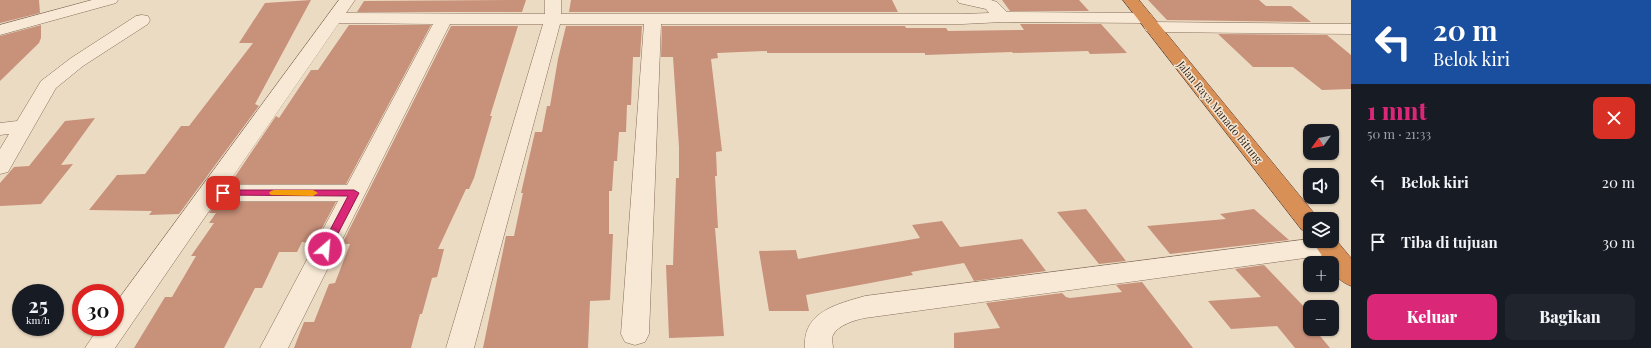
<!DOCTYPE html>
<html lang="id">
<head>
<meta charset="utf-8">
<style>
  :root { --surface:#171b24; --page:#20242c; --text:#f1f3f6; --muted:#9ea1a6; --accent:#db2777 }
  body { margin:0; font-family:"Playfair Display",serif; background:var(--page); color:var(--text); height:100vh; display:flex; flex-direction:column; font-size:15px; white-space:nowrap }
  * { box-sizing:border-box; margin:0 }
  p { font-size:13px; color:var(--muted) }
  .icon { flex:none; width:22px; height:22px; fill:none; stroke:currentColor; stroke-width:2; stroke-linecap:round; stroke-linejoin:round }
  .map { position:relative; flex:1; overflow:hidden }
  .details { display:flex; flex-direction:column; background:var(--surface); width:300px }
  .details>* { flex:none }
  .hud { background:#1a4fa0; color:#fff; overflow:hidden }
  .needle { width:26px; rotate:237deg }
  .buttons { position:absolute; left:1303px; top:124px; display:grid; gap:8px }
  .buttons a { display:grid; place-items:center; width:36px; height:36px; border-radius:8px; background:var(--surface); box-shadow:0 1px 3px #0004; font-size:20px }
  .speed { position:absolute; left:12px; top:284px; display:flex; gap:8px; font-size:20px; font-weight:700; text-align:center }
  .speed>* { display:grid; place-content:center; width:52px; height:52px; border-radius:50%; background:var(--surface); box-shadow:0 1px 3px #0004; line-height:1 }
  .speed small { font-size:10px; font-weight:400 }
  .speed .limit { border:6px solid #d22; background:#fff; color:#111 }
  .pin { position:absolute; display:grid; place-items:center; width:34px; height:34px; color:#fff; margin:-17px; border-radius:8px; box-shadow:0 2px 6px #0006 }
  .me { position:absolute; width:44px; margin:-22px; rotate:27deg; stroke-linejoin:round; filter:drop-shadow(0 0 3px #0008) }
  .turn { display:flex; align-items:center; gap:14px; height:84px; padding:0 16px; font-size:18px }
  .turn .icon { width:52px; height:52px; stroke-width:2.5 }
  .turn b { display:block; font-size:28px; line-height:34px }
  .round { display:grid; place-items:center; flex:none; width:42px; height:42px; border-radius:8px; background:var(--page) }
  .head { display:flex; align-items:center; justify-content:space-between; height:68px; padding:0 16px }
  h1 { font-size:24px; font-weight:800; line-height:30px; color:var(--accent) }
  .action { display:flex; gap:8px; margin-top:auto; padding:8px 16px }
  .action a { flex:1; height:46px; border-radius:8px; background:var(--accent); color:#fff; font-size:16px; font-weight:800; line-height:46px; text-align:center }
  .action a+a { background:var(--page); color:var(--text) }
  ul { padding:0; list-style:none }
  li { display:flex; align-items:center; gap:12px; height:60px; padding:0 16px }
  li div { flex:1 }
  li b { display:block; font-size:15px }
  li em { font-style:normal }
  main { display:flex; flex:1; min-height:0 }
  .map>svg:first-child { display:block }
  .building { fill:#c8917a }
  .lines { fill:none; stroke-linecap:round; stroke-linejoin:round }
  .minor-casing { stroke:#856c5a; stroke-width:1 }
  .highway-casing { stroke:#533b2f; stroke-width:1 }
  .minor { fill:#f7e9d5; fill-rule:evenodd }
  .highway { fill:#d89057; fill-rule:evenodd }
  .route { fill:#db2777; stroke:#8e194d }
  .slow { fill:#f59e0b }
  .labels { text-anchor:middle; stroke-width:3; stroke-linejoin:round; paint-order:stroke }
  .street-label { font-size:11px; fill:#35271e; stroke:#f4e6d2 }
</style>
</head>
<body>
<main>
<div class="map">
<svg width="1351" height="348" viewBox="0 0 1351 348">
  <rect width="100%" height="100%" fill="#ecdbc3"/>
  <path class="building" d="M0,0H39L40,13L0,23Z
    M311,0L255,104L259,106L179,214L149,215L152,211L89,210L117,175L145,174L181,126H189L253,43H239L265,3Z
    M526,0L522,12H357L364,1Z
    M571,0H892L898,12H569Z
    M1002,0H1079L1089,11H1010Z
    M1148,0H1259L1266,6H1291L1311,22L1167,20Z
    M1020,24H1101L1127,53L1090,54L1088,51L1013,53L1012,52L925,55V53H767V51L717,53L718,58L711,59L722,151L716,152L717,176H715L718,228H715L724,336L669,338L666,265H673L676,178H679V147L673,57H661L662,26H905L906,28H946L948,31L1024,30Z
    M41,25V38L39,43L0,81V36Z
    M349,25H431L346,184H230L276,116L279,118L311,70H318Z
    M451,26H518L490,116H492L474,178L469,189H466L438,249H444L437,277L432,278L422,314H420L411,348H294L304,322H314L329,284L335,283L350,244H342Z
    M566,26H642L640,57H633L631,105H627L626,132H619L617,161H614L612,191H609V234H613L610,300L590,301L588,348H483L506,236H514L523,193H521L535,132H542L547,106H550L558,59Z
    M1218,34L1327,35L1351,55V89L1322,90L1293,67H1253Z
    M95,118L61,165L73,164L41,204L0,206V183L14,167L29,166L65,121Z
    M217,202H336L314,243L302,242L297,252H279L262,288H255L224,348H134L165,297H172L196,256H191L214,223H209L216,213H209Z
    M1086,209L1126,261L1099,264L1057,212Z
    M1254,209L1289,240L1170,254L1147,226L1226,219L1220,214Z
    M942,221L960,247L1022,239L1046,271L974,281L964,263L911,272L913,275L806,295L809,311H769L759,251L796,250L798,259L920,238L912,225Z
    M1264,265L1310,313V329H1326L1327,331H1316L1330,348H1295L1277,326L1231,329L1208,301L1261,297L1235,269Z
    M1142,282L1193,348H954V333L1000,328L986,303L1062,293L1066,297L1070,298L1122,292L1116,285Z"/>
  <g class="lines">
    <g class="minor-casing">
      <path id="minor" d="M92,0H118L116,3L0,35V25Z
        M339,0H355L346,13L545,14V0H561V14H962L989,13L986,9L959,3L957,0H991L997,2L1007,12L1145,13L1151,14L1153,18L1151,22L1145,23L1003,22L962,24H661L649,334L645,342L635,345L625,342L621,334L644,24H560L474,348H446L543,24H450L288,348H260L338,201H216L115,348H85L99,327H115V304ZM339,23L433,24L347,185H227Z
        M142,15L148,16L150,20L148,24L83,66L56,88L8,172L0,174V149L9,134L0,135V123L17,121L41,81L71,58L136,16Z
        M1152,22L1351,24V34L1152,32L1146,31L1144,27L1146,23Z
        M1310,239V241H1332V239L1336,240L1339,246L1336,252L1327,255L865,318C855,320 838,325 833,335C831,339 833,344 833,348H805C802,312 837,304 865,296Z"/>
    </g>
    <g class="highway-casing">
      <path id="highway" d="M1123,0H1139L1318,218L1310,219V232L1302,230Z
        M1332,235L1351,258V286C1341,282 1332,275 1332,263H1327L1312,241H1332Z"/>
    </g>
    <use href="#minor" class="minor"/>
    <use href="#highway" class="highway"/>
  </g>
  <path class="route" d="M223,190H354L359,193L330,249L329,252H322L320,249L348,196L220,195L218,193L220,191Z"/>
  <path class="slow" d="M274,190H313L318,193L313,196L271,195L269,193L271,191Z"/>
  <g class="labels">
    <g class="street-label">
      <text transform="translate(1220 112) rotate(51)" y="4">Jalan Raya Manado Bitung</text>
    </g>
  </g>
</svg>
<div class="buttons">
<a><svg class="needle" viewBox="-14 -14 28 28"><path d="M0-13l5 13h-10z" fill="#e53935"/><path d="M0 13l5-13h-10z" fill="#9ea1a6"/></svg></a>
<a><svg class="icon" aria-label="sound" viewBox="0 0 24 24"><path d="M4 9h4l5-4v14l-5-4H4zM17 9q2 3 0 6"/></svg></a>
<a><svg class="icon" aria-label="layers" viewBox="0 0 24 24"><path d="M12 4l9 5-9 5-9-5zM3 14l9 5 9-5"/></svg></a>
<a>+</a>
<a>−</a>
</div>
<div class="speed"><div>25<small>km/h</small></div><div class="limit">30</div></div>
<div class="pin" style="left:223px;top:193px;background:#d93025"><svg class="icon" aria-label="arrive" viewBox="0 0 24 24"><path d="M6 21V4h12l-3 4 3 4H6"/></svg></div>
<svg class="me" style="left:325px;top:249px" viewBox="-20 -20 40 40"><circle r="17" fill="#db2777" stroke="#fff" stroke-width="3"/><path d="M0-11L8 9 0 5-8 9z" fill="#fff"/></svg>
</div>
<section class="details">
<div class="hud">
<div class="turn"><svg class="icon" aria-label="left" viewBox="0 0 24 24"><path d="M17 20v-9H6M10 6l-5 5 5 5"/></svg><div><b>20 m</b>Belok kiri</div></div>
</div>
<div class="head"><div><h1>1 mnt</h1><p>50 m · 21:33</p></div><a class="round" style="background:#d93025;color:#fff"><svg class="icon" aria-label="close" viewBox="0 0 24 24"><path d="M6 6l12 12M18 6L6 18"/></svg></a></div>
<ul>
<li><svg class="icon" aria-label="left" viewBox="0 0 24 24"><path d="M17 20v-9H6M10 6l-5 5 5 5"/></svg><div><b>Belok kiri</b></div><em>20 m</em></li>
<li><svg class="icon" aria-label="arrive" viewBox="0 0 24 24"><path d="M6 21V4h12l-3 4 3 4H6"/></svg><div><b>Tiba di tujuan</b></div><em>30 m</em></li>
</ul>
<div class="action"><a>Keluar</a><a>Bagikan</a></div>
</section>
</main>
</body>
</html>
